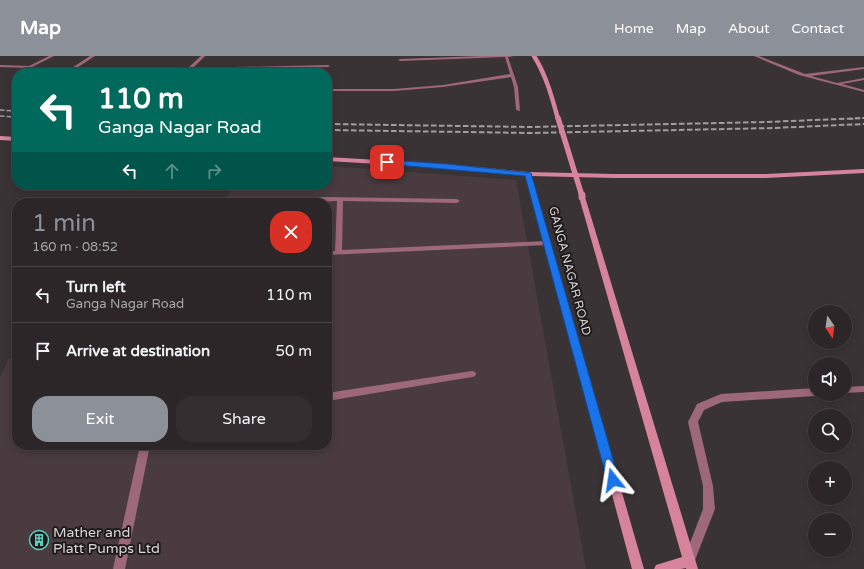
<!DOCTYPE html>
<html lang="en">
<head>
<meta charset="utf-8">
<style>
  :root { --surface:#2c2628; --page:#342e30; --text:#f1f3f6; --muted:#a6a5a8; --line:#484345; --accent:#8c9099 }
  body { margin:0; font-family:"Varela Round",sans-serif; background:var(--page); color:var(--text); height:100vh; display:flex; flex-direction:column; font-size:15px; white-space:nowrap }
  * { box-sizing:border-box; margin:0 }
  p { font-size:13px; color:var(--muted) }
  .icon { flex:none; width:22px; height:22px; fill:none; stroke:currentColor; stroke-width:2; stroke-linecap:round; stroke-linejoin:round }
  .map { position:relative; flex:1; overflow:hidden }
  .side { position:absolute; left:12px; top:142px; width:320px; height:252px; display:flex; flex-direction:column; background:var(--surface); border-radius:16px; box-shadow:0 2px 10px #0003,0 0 0 1px var(--line) }
  .side>* { flex:none }
  .hud { position:absolute; left:12px; top:12px; width:320px; height:122px; border-radius:16px; box-shadow:0 2px 10px #0003,0 0 0 1px var(--line); background:#00695c; color:#fff; overflow:hidden }
  .needle { width:26px; rotate:167deg }
  .buttons { position:absolute; left:808px; top:249px; display:grid; gap:8px }
  .buttons a { display:grid; place-items:center; width:44px; height:44px; border-radius:50%; background:var(--surface); box-shadow:0 2px 10px #0003,0 0 0 1px var(--line); font-size:20px }
  .pin { position:absolute; display:grid; place-items:center; width:34px; height:34px; color:#fff; margin:-17px; border-radius:8px; box-shadow:0 2px 6px #0006 }
  .me { position:absolute; width:44px; margin:-22px; rotate:345deg; stroke-linejoin:round; filter:drop-shadow(0 0 3px #0008) }
  .turn { display:flex; align-items:center; gap:14px; height:84px; padding:0 20px; font-size:18px }
  .turn .icon { width:52px; height:52px; stroke-width:2.5 }
  .turn b { display:block; font-size:28px; line-height:34px }
  .lanes { display:flex; align-items:center; height:38px; padding:0 20px; background:#0003; justify-content:center; gap:20px; direction:ltr }
  .lanes .off { opacity:.35 }
  .round { display:grid; place-items:center; flex:none; width:42px; height:42px; border-radius:16px; background:var(--page) }
  .head { display:flex; align-items:center; justify-content:space-between; height:68px; padding:0 20px }
  h1 { font-size:24px; font-weight:600; line-height:30px; color:var(--accent) }
  .primary-button { display:flex; gap:8px; margin-top:auto; padding:8px 20px }
  .primary-button a { flex:1; height:46px; border-radius:16px; background:var(--accent); color:#fff; font-size:16px; font-weight:600; line-height:46px; text-align:center }
  .primary-button a+a { background:var(--page); color:var(--text) }
  ul { padding:0; list-style:none }
  li { display:flex; align-items:center; gap:12px; height:56px; padding:0 20px; border-top:1px solid var(--line) }
  li div { flex:1 }
  li b { display:block; font-size:15px }
  li em { font-style:normal }
  header { display:flex; align-items:center; gap:24px; box-sizing:border-box; height:56px; padding:0 20px; background:var(--accent); color:#fff }
  header strong { font-size:19px }
  nav { display:flex; gap:22px; margin-inline-start:auto; font-size:14px }
  .map>svg:first-child { display:block }
  .built { fill:#493b3f }
  .lines { fill:none; stroke-linecap:round; stroke-linejoin:round }
  .lane { fill:#9d6879; fill-rule:evenodd }
  .street { fill:#9d6879; fill-rule:evenodd }
  .secondary { fill:#d6839e; fill-rule:evenodd }
  .rail-far1 { stroke:#a19c9e; stroke-width:1.5; stroke-dasharray:4.5 2; stroke-linecap:butt }
  .rail { stroke:#a19c9e; stroke-width:2; stroke-dasharray:5.5 2.5; stroke-linecap:butt }
  .secondary-bridge-far2 { stroke:#d6839e; stroke-width:4.5 }
  .secondary-bridge-far1 { stroke:#d6839e; stroke-width:5.5 }
  .secondary-bridge { stroke:#d6839e; stroke-width:7 }
  .route { fill:#1a73e8; stroke:#114b97 }
  .labels { text-anchor:middle; stroke-width:4; stroke-linejoin:round; paint-order:stroke }
  .street-label { font-size:12px; fill:#d9d4d6; stroke:#1f1b1c }
  .near-poi-label { font-size:14px; fill:#d9d4d6; stroke:#1f1b1c; text-anchor:start }
</style>
</head>
<body>
<header>
<strong>Map</strong>
<nav><a>Home</a><a>Map</a><a>About</a><a>Contact</a></nav>
</header>
<div class="map">
<svg width="864" height="513" viewBox="0 0 864 513">
  <rect width="100%" height="100%" fill="#3a3335"/>
  <path class="built" d="M327,110L516,124L586,513H0V321L9,302L17,301V389H327V147H223L235,129H327Z"/>
  <g class="lines">
    <path class="lane" d="M49,0H54L30,12L0,11V9L29,10Z
      M201,0H205L193,12L328,9L330,10L328,11L78,17L65,16L67,15L188,12Z
      M325,141L457,143L460,145L457,147L343,145L342,194L547,185L550,187L547,189L327,199V195H335L337,145L284,147L299,142Z
      M472,315L475,316L476,318L475,320L472,321L327,345V337Z
      M140,389H150L125,513H113Z"/>
    <path class="street" d="M90,0H95L69,17H64Z
      M480,0H515L508,1L518,31L520,55L516,54L514,31L511,21L443,31L394,35H327V33H394L443,29L510,18L505,1L400,5L398,4L400,3Z
      M754,0H759L805,18L864,11V13L811,20L837,27L864,22V24L842,28L864,34V36L799,19Z
      M864,330V336L845,337V331Z
      M815,332V338H819L815,340L722,346L704,354L698,366L713,430L715,453L693,509L689,511L685,509L683,505L703,453V430L688,366L697,348L721,338Z"/>
    <path class="secondary" d="M0,80L17,81V85L0,84Z
      M327,101L447,108L528,116L614,118H766L864,113V117L766,122H614L531,120L644,513H632L526,119L447,112L327,105Z
      M582,139L585,141L698,513H686V512L681,513H654L656,509L682,501L579,141Z"/>
    <path class="rail-far1" d="M0,54L17,55
      M0,60L17,61
      M849,63L864,62"/>
    <path class="rail" d="M327,68L530,71L766,66L864,62
      M327,74L532,77L774,72L864,68"/>
    <path class="secondary-bridge-far2" d="M534,0C546,19 552,41 558,63"/>
    <path class="secondary-bridge-far1" d="M558,62L582,140"/>
    <path class="secondary-bridge" d="M582,139V141"/>
  </g>
  <path class="route" d="M387,104L447,108L531,117L619,424L617,428L613,429L609,428L607,424L525,120L385,108L384,106Z"/>
  <defs>
    <g id="building-ring" transform="scale(1)"><circle r="9.5" fill="#1f1b1c" stroke="#5dceb9" stroke-width="1.5"/><path d="M-4-6H4V6H1V3H-1V6H-4ZM-2.5-4.3h1.7v1.8h-1.7ZM.8-4.3h1.7v1.8H.8ZM-2.5-1h1.7V.8h-1.7ZM.8-1h1.7V.8H.8Z" fill="#5dceb9"/></g>
  </defs>
  <g fill-rule="evenodd">
    <use href="#building-ring" x="39" y="484"/>
  </g>
  <g class="labels">
    <g class="street-label">
      <text transform="translate(570 215) rotate(75)" y="4">GANGA NAGAR ROAD</text>
    </g>
    <g class="near-poi-label">
      <text x="53" y="481">Mather and<tspan x="53" dy="16">Platt Pumps Ltd</tspan></text>
    </g>
  </g>
</svg>
<div class="buttons">
<a><svg class="needle" viewBox="-14 -14 28 28"><path d="M0-13l5 13h-10z" fill="#e53935"/><path d="M0 13l5-13h-10z" fill="#a6a5a8"/></svg></a>
<a><svg class="icon" aria-label="sound" viewBox="0 0 24 24"><path d="M4 9h4l5-4v14l-5-4H4zM17 9q2 3 0 6"/></svg></a>
<a><svg class="icon" aria-label="search" viewBox="0 0 24 24"><circle cx="10" cy="10" r="6"/><path d="M15 15l6 6"/></svg></a>
<a>+</a>
<a>−</a>
</div>
<div class="pin" style="left:387px;top:106px;background:#d93025"><svg class="icon" aria-label="arrive" viewBox="0 0 24 24"><path d="M6 21V4h12l-3 4 3 4H6"/></svg></div>
<svg class="me" style="left:613px;top:424px" viewBox="-20 -20 40 40"><path d="M0-17L14 15 0 8-14 15z" fill="#1a73e8" stroke="#fff" stroke-width="4"/></svg>
<div class="hud">
<div class="turn"><svg class="icon" aria-label="left" viewBox="0 0 24 24"><path d="M17 20v-9H6M10 6l-5 5 5 5"/></svg><div><b>110 m</b>Ganga Nagar Road</div></div>
<div class="lanes"><svg class="icon" aria-label="left" viewBox="0 0 24 24"><path d="M17 20v-9H6M10 6l-5 5 5 5"/></svg><svg class="icon off" aria-label="ahead" viewBox="0 0 24 24"><path d="M12 20V5M6 11l6-6 6 6"/></svg><svg class="icon off" aria-label="right" viewBox="0 0 24 24"><path d="M7 20v-9h11M14 6l5 5-5 5"/></svg></div>
</div>
<section class="side">
<div class="head"><div><h1>1 min</h1><p>160 m · 08:52</p></div><a class="round" style="background:#d93025;color:#fff"><svg class="icon" aria-label="close" viewBox="0 0 24 24"><path d="M6 6l12 12M18 6L6 18"/></svg></a></div>
<ul>
<li><svg class="icon" aria-label="left" viewBox="0 0 24 24"><path d="M17 20v-9H6M10 6l-5 5 5 5"/></svg><div><b>Turn left</b><p>Ganga Nagar Road</p></div><em>110 m</em></li>
<li><svg class="icon" aria-label="arrive" viewBox="0 0 24 24"><path d="M6 21V4h12l-3 4 3 4H6"/></svg><div><b>Arrive at destination</b></div><em>50 m</em></li>
</ul>
<div class="primary-button"><a>Exit</a><a>Share</a></div>
</section>
</div>
</body>
</html>
